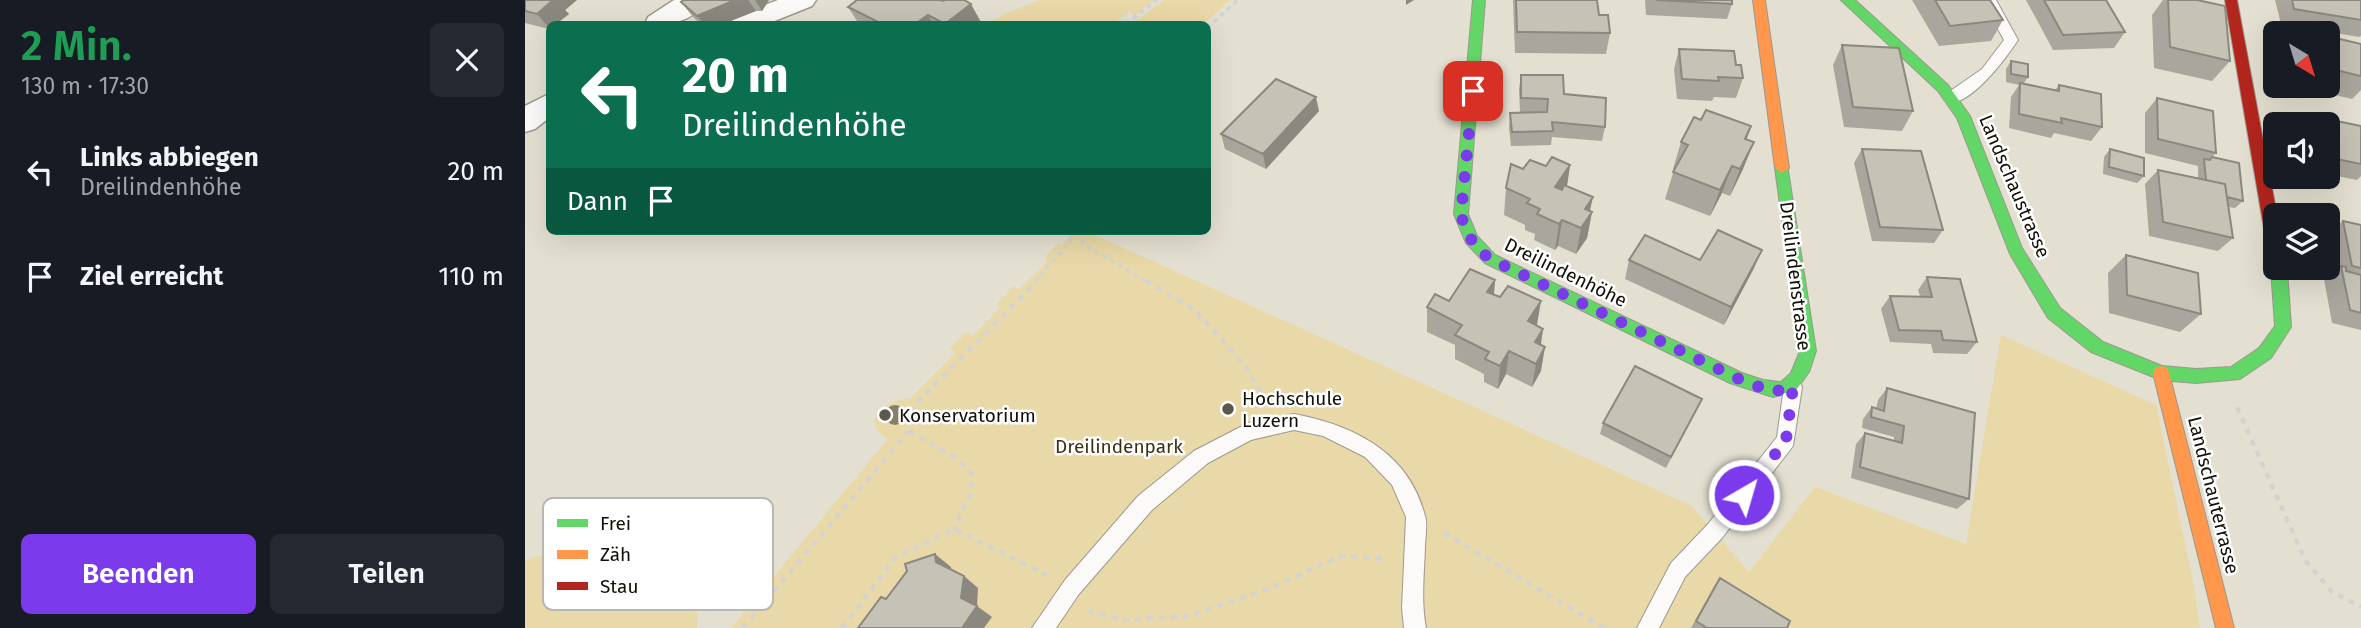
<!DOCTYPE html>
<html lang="de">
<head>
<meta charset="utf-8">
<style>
  :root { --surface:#171b24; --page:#242831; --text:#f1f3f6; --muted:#9ea1a6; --accent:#7c3aed }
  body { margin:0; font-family:"Fira Sans",sans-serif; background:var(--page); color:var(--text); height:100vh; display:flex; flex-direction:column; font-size:26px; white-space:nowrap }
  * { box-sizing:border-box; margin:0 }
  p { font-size:23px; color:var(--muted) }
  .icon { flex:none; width:38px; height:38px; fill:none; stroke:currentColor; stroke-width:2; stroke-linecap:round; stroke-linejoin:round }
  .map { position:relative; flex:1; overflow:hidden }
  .side { display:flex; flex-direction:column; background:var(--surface); width:525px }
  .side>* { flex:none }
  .banner { position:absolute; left:21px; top:21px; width:665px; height:214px; border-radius:10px; box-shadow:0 7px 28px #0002; background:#0b6e4f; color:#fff; overflow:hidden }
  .needle { width:46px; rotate:142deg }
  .buttons { position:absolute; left:1738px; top:21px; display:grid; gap:14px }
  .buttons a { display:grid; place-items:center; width:77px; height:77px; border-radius:10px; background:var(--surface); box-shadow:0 7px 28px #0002; font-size:35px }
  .pin { position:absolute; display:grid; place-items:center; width:60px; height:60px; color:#fff; margin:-30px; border-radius:14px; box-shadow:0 4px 10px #0006 }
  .me { position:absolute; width:77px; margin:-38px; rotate:38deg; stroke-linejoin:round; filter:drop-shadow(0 0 5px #0008) }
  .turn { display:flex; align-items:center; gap:24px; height:147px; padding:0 21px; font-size:32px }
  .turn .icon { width:91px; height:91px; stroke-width:2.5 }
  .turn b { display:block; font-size:49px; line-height:60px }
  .then { display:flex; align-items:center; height:66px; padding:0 21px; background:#0003; gap:14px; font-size:26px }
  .round { display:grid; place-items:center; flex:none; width:74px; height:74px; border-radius:10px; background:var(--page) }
  .summary { display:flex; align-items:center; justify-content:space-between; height:119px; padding:0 21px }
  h1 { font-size:42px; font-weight:600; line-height:52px; color:#1e9e55 }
  .button { display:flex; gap:14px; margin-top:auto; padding:14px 21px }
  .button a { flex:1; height:80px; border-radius:10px; background:var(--accent); color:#fff; font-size:28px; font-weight:600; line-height:80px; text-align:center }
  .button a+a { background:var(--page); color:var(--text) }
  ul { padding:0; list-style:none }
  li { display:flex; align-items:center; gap:21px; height:105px; padding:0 21px }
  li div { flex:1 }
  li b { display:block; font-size:26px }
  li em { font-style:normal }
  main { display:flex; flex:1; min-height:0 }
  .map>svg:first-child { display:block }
  .green { fill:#e9d9a8 }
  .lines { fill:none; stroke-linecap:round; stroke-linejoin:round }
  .lane-casing { stroke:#9c998e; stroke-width:2 }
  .street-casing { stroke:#9c998e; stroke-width:3 }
  .fast-casing { stroke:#9c998e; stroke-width:2 }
  .slow-casing { stroke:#9c998e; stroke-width:2 }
  .jam-casing { stroke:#9c998e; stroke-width:2 }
  .path-far1 { stroke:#d5d3cf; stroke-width:3.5; stroke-dasharray:4.5 4.5; stroke-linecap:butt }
  .path { stroke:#d5d3cf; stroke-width:4.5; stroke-dasharray:6 6; stroke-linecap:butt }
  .lane { fill:#fbfaf8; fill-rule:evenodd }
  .street { fill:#fbfaf8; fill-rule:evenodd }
  .fast { fill:#63d668; fill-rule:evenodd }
  .slow { fill:#ff974d; fill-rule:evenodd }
  .jam { fill:#b3261e; fill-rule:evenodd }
  .tree { fill:#888066 }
  .wall { fill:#a9a79d }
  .shaded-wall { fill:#8a887f }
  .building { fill:#c5c2b6; stroke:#8a887f; stroke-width:2 }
  .route { stroke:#7c3aed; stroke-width:12; stroke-dasharray:0 21.6 }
  .poi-dot { fill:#5c584d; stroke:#fff; stroke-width:2.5 }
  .labels { text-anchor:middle; stroke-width:5; stroke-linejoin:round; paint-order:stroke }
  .street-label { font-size:19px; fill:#120f06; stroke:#fff }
  .poi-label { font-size:19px; fill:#120f06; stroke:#fff; text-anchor:start }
  .park-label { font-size:19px; fill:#3c320f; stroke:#fff }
  .key { fill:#fff; stroke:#b8b7b4; stroke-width:2 }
  .key-label { font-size:19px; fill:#120f06 }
</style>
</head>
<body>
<main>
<section class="side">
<div class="summary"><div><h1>2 Min.</h1><p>130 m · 17:30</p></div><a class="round"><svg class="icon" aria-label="close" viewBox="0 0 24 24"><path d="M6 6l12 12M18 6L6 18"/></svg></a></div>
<ul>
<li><svg class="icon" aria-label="left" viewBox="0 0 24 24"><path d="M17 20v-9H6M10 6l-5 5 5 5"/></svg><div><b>Links abbiegen</b><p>Dreilindenhöhe</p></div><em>20 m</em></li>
<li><svg class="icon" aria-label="arrive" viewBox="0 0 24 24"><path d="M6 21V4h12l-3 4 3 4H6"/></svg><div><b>Ziel erreicht</b></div><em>110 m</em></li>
</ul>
<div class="button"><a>Beenden</a><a>Teilen</a></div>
</section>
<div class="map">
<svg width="1836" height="628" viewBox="0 0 1836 628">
  <rect width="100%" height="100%" fill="#e4e0d1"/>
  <path class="green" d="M515,0H629L610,15L603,12L592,21L597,24H463L481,13Z
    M639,0H705L679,24H607Z
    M549,231L568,234L1167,506L1224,572L1290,487L1441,544L1476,335L1631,405L1669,586L1675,628H206L363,439C333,422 360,399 385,399L430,353L425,348L442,332L448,336L476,307L472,304L489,286L494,290L522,262L521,256L533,243L537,244Z
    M72,548L111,553L146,552L159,561L173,616L172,628H0V561L26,551Z"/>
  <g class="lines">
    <g class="lane-casing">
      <path id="lane" d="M1457,0H1471L1493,40C1482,57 1444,109 1421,102L1418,98L1421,94L1457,69L1479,40Z
        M1268,379L1274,381L1277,387L1268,446L1197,538L1160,577L1134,628H1112L1146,563L1183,524L1252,437L1259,387L1262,381Z
        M769,414C828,425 884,452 900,516C903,525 900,538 900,548C899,575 896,601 901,628H879L877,608L881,517L867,485L840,457L798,436L769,430L726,440L683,463L627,510L554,594L531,628H507L540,580L613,496L669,451L723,423Z"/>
    </g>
    <g class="street-casing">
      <path id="street" d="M149,0H181C167,24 145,24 120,24L123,17Z
        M253,0H291L287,6L242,24H204L208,17Z
        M24,94V118L10,129L0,132V106Z"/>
    </g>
    <g class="fast-casing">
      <path id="fast" d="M948,0H960L943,214L952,236L970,255L1217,373L1238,380L1256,382L1266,373L1275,351L1250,168L1252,164H1262L1291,351L1284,372L1271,390L1248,397L1205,383L960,263L941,243L929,214Z
        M1316,0H1330L1423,85L1445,116L1497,248L1535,308L1578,342L1637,366L1671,369L1706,367L1734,348L1750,326L1746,268L1750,263V268H1762L1766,327L1746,358L1715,379L1671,383L1636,380L1566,352L1523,318L1485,254L1432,118L1413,91Z"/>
    </g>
    <g class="slow-casing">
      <path id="slow" d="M1228,0H1240L1264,168L1257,173L1250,168Z
        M1636,366L1642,368L1644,373L1709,628H1691L1628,373L1630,368Z"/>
    </g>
    <g class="jam-casing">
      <path id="jam" d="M1700,0H1712L1752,215L1750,252L1742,246Z"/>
    </g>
    <path class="path-far1" d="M601,24L632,0
      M682,28L713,0
      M556,231L558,244L624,283
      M510,283L553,231"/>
    <path class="path" d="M621,281L670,310L722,368L742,403
      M1712,407L1780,560L1807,592L1836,607
      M384,431L433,459L446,473V493L429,529
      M919,533L1079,628
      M563,611L599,620L664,616L748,587L815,556L863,559
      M218,628L384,431L389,406L512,281
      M317,628L370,558L429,529L522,575"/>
    <use href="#lane" class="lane"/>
    <use href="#street" class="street"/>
    <use href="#fast" class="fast"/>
    <use href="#slow" class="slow"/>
    <use href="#jam" class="jam"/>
  </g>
  <circle class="tree" cx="370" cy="415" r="10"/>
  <path class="wall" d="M0,0H52L40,10L44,14L31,24H24V29L0,23Z
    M158,0H244L237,11H231L198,24H176L168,17L156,2Z
    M332,0L457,24H334L323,7Z
    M988,0H1072L1074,15L1085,33L1081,54L990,53Z
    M1120,0H1207V4L1202,19L1121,15Z
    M1387,0H1465L1478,20L1466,41L1414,46Z
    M1501,0H1581L1600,32L1589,48L1528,50Z
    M1638,0H1643L1705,61L1687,81L1629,68L1627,15Z
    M1750,0H1836V36L1834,37L1756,24Z
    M1802,36L1836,44V90L1827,99L1772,86H1802Z
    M1317,45L1388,111L1377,131L1319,127L1308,65Z
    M1154,49L1211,65L1218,78L1211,98L1189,97L1187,101L1152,99L1149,69Z
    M1486,61L1503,77L1499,83L1530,90L1534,85L1577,127L1566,141L1529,133L1526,138L1484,128L1486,97L1494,85L1481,82V69Z
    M996,75L1039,94L1080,127L1077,141L1027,137L1026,145L986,146L984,128L985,113H995L994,89Z
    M1632,98L1691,153L1687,157L1718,201L1710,208L1703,207L1708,238L1693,251L1624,236L1620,184L1633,170L1673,178V166L1620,153V113Z
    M794,111L741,169L700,149L696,134Z
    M1792,117L1836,126V176L1832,180L1802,174V124H1785Z
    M1176,120L1226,126L1222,139L1218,169L1205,196L1197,193L1185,216L1140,199L1149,170L1148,169L1156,142Z
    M1337,149L1418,230L1409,243L1347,241L1329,163Z
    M1585,149L1619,176L1612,183L1578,174L1579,157Z
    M1045,165L1042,186L1067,212L1062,238L1051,254L1033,246L1030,250L1009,240L1010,234L1000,230V225L979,215L981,188L998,169L1021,166Z
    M1818,221L1836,225V330L1807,323L1799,279L1802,276L1801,268H1802V234Z
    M1601,255L1676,314L1655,332L1584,313L1583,273Z
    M1104,260H1175L1229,268L1199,325L1100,279Z
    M1402,277L1452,342L1442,354L1408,353L1406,344L1365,342L1356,309L1365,296H1395L1393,290Z
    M970,280L969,294L1012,326L1016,345V371L1007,387L981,374L973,389L959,382V374L930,359V345L902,332V307L924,301Z
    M1362,388L1444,499L1432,509L1326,478L1331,444L1340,433L1369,441V437L1337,428L1338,419L1347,407L1351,409L1353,400Z
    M1171,411L1141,468L1075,434L1078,423Z
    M1195,578L1262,628H1166L1189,587Z"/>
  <path class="shaded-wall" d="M26,0H52L40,10L44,14L31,24H24V28L12,14Z
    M210,0H223L231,11L198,24H179L172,16Z
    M230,0H244L237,11Z
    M881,0H889L881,5Z
    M446,4L457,24H420Z
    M403,15L408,24H390Z
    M791,97L794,111L741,169L738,154Z
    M1229,142L1218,169L1205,196L1215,169Z
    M1045,165L1041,192L1030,187Z
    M1207,166L1197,193L1185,216L1195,190Z
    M1068,197L1064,215L1067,212L1062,238L1051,254L1060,209Z
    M1037,220L1033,246L1030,250L1034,224Z
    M1237,250L1229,268L1199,325L1206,307Z
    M970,280L968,305L962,292Z
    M1016,301L1012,325L1003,321Z
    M1018,329L1015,352L1010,342Z
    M1020,347L1016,371L1007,387L1011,364Z
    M984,351L981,374L973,389L975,366Z
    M410,554L426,567V575L411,562Z
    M439,576L453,588L452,607V606L467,617L459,628H437L436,598Z"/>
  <path class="building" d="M0,0H28L12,14L0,11Z
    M158,0H210L172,16L156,2Z
    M332,0H415L418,1L420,0H439L446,4L420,24L403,15L390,24H357L323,7Z
    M991,0H1072L1074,15H1083L1085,33L992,32Z
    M1131,0H1207V4Z
    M1410,0H1465L1478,20L1425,26Z
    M1519,0H1581L1600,32L1538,35Z
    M1643,0H1672L1700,6L1705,61L1645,47Z
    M1767,0H1836V20L1769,9Z
    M1802,36L1836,44V76L1802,68Z
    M1317,45L1374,48L1388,111L1328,107Z
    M1154,49L1209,51L1211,65H1216L1218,78L1193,77L1194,81L1157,79Z
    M1486,61L1503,64V77L1486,74Z
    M996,75H1038L1039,94L1081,98L1080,127L1027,122L1028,131L987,132L985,113L1022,112L1023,99L996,98Z
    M751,79L791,97L738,154L696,134Z
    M1495,83L1534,91V85L1576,94L1577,127L1536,118L1537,123L1494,114Z
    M1632,98L1688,111L1691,153L1633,139Z
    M1181,110L1226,126L1220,139L1229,142L1215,169L1207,166L1195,190L1148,172L1163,145L1156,142L1169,117L1176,120Z
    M1792,117L1836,126V164L1802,157V124H1794Z
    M1337,149L1396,151L1418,230L1355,227Z
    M1585,149L1619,158V176L1584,167Z
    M1027,157L1045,165L1030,187L1037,190L1039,185L1068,197L1060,209L1067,212L1056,228L1037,220L1034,224L1012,214L1015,209L1002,203L1005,199L981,188L986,164L998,169L1005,160L1021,166Z
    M1687,157L1714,163L1718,201L1702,197L1700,184L1681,180L1679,159L1685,160Z
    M1633,170L1700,184L1708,238L1638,222Z
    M1818,221L1836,225V268L1827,266Z
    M1193,230L1237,250L1206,307L1104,260L1120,235L1175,260Z
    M1601,255L1673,273L1676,314L1602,295Z
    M1816,266L1821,267V271L1836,275V313L1825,310Z
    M945,269L970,280L962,292L975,297L983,286L1016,301L1003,321L1018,329L1010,342L1020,347L1011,364L984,351L975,366L960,359L964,352L930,335L937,325L902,307L910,294L924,301Z
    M1402,277L1435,279L1452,342L1418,340L1416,331L1374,330L1365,296L1407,297Z
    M1110,366L1177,399L1146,457L1078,423Z
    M1362,388L1450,413L1444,499L1335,467L1340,433L1377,443L1379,426L1346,417L1347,407L1359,411Z
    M410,554L411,562L439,576L436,598L452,606L437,628H333L356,597L361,599L382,571L380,564Z
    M1195,578L1265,621L1262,628H1182L1171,621Z"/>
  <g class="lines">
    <path class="route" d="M948,91L936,214C941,235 949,246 965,259L1212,378L1247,392L1268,387L1261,440L1219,495"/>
  </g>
  <g class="poi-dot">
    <circle cx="703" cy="409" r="7"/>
    <circle cx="360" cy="415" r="7"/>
  </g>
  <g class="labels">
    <g class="street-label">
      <text transform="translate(1490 186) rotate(67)" y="7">Landschaustrasse</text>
      <text transform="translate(1041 272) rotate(26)" y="7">Dreilindenhöhe</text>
      <text transform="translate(1271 276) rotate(83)" y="7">Dreilindenstrasse</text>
      <text transform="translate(1689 495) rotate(76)" y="7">Landschauterrasse</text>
    </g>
    <g class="poi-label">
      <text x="717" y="405">Hochschule<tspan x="717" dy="22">Luzern</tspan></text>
      <text x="374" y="422">Konservatorium</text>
    </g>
    <g class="park-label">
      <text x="594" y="453">Dreilindenpark</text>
    </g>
  </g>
  <rect x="18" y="498" width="230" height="112" rx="10" class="key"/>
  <rect x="32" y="519" width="31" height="8" fill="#63d668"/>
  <rect x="32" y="550" width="31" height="9" fill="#ff974d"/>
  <rect x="32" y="582" width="31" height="8" fill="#b3261e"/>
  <g class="key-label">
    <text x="75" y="530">Frei</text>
    <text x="75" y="561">Zäh</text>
    <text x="75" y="593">Stau</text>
  </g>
</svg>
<div class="buttons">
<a><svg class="needle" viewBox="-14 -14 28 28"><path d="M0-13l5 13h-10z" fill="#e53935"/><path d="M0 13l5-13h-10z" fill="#9ea1a6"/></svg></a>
<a><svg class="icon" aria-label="sound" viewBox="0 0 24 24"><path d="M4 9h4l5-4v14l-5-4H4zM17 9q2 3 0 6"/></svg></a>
<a><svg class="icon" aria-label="layers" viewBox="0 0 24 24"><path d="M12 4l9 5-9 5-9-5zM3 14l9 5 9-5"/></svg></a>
</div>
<div class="pin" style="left:948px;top:91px;background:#d93025"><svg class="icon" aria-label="arrive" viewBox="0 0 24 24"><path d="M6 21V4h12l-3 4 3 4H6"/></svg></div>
<svg class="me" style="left:1219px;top:495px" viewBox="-20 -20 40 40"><circle r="17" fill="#7c3aed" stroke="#fff" stroke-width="3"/><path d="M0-11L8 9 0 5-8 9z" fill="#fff"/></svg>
<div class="banner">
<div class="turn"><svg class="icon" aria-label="left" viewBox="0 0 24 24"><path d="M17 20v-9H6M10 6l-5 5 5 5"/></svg><div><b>20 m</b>Dreilindenhöhe</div></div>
<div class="then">Dann<svg class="icon" aria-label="arrive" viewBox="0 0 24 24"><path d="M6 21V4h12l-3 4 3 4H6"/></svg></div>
</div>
</div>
</main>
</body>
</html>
